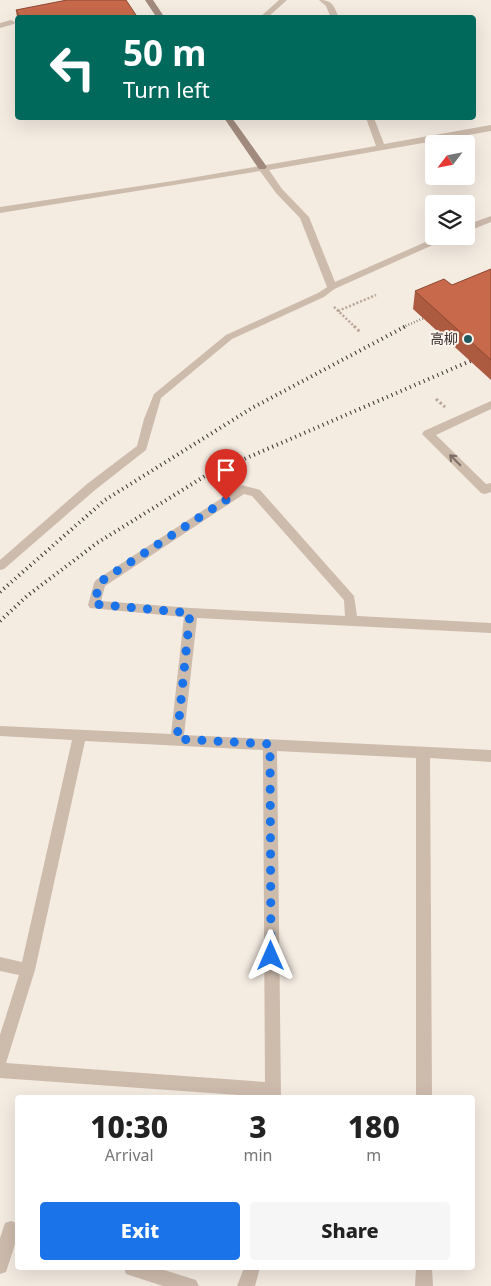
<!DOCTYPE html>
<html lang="en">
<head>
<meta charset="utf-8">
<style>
  :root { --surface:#fff; --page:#f6f6f6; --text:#222; --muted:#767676; --accent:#1a73e8 }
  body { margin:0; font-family:"Noto Sans","Noto Sans JP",sans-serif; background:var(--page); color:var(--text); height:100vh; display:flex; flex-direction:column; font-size:19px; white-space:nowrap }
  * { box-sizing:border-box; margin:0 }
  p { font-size:16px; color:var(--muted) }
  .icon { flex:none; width:28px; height:28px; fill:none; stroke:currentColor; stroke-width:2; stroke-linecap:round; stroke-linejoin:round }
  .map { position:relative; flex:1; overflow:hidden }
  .side { position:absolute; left:15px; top:1095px; width:460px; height:175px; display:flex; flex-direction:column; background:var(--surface); border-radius:5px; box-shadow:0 5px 20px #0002 }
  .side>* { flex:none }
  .top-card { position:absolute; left:15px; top:15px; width:461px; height:105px; border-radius:5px; box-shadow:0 5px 20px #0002; background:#00695c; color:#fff; overflow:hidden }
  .needle { width:32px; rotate:238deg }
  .tools { position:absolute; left:425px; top:135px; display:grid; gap:10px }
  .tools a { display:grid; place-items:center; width:50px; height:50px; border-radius:5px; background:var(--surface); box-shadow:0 5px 20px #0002; font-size:25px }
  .pin { position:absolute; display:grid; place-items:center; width:42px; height:42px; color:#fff; margin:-51px -21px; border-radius:50% 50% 50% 0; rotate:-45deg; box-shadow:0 0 5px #0007 }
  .pin .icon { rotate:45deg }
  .me { position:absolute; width:55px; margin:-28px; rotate:0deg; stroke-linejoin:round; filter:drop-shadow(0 0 4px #0008) }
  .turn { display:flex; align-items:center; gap:18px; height:105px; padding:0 25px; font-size:22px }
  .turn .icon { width:65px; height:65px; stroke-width:2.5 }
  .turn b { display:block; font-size:35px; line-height:42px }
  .eta { display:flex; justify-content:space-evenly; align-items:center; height:85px; text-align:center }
  .eta b { font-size:30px; font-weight:800; line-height:35px }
  .cta { display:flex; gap:10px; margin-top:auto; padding:10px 25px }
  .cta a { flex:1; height:58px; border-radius:5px; background:var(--accent); color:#fff; font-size:20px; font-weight:800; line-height:58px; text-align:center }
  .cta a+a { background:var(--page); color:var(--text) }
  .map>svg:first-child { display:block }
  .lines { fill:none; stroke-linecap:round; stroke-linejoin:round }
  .path-far1 { stroke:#b9a596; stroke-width:2.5; stroke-dasharray:2 2; stroke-linecap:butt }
  .path { stroke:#b9a596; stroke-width:3; stroke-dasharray:2.5 2.5; stroke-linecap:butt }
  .lane { fill:#cdbbac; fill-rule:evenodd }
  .street { fill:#cdbbac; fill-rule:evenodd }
  .secondary { fill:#a18a7d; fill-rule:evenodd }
  .rail-far1 { stroke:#3b302b; stroke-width:2.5; stroke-dasharray:0.5 2.5; stroke-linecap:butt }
  .rail { stroke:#3b302b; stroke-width:4; stroke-dasharray:1 4; stroke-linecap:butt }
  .wall { fill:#ac5a40 }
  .building { fill:#c8694b; stroke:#8c4a34 }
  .oneway { stroke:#7d6f65 }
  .route { stroke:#1a73e8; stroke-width:9; stroke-dasharray:0 16.2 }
  .poi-dot { fill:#1f5a5e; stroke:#fbf5ee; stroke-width:2 }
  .labels { text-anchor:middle; stroke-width:4; stroke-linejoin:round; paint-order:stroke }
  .poi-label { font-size:14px; fill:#3b302b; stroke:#fbf5ee; text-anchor:end }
</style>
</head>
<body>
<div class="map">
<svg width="491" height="1286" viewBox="0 0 491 1286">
  <rect width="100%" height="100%" fill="#f4ebe1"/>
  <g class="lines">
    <path class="path-far1" d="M334,307L355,327
      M338,311L376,295"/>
    <path class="path" d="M354,326L360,332
      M436,399L445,407"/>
    <path class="lane" d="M279,0H287L267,18H259Z
      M11,20L15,22L14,24L0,28V23Z
      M332,284L337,287L324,297L232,339L161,398L146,450L95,490L4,569L0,570V560L87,484L137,446L144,419L154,394L226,335L318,293Z"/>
    <path class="street" d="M319,0C333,0 334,6 339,18H331L326,6Z
      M366,118H374L384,144L491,125V131L269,170L282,189L309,217L335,282L439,236H453L332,290L327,287L300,218L276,193L260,171L0,213V207L173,181L376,146Z
      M491,216V222L466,232V225Z
      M491,401V409L436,435L486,484L491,483V492L485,494L481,493L422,434L424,431Z
      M242,485L260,490L354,596L357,616L491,623V633L197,618L184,735L491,750V762L430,758L432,1098H416V758L277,751L281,1098L0,1078V1035L19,975L0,971V957L22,962L72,740L0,736V726L171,734L184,617L90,608L88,605L94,583L96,580ZM244,494L252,496L344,600L345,616L191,608L101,601L105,586ZM85,741L263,750L265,1082L6,1063L35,970Z
      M11,1221L17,1223L18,1235L6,1272L0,1274V1238L5,1223Z
      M124,1268H158L196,1280L199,1286H163L126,1274Z
      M244,1268H260L255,1286H237Z
      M416,1268H432L433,1286H415Z"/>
    <path class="secondary" d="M145,0H153L165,18H157Z
      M224,118H232L267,167L265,169H259Z"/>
    <path class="rail-far1" d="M403,327L436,313"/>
    <path class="rail" d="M0,592L105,500L252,408L406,326
      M0,621L27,596L97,543L205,476L491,352"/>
  </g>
  <path class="wall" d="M16,10L138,18H18V25Z
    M491,269V380L413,309L415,291L452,285Z"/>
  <path class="building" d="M67,0H126L138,18H20L16,10Z
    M491,269V360L415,291L444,279L452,285Z"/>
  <defs><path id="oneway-shaft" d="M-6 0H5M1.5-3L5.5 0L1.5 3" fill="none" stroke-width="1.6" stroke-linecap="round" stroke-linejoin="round" transform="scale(1.25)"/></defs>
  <use class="oneway" href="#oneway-shaft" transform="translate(455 460) rotate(-135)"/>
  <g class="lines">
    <path class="route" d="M226,500L100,582L94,604L190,613L177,739L270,744L271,956"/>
  </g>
  <circle class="poi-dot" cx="468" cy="339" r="5"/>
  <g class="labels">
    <g class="poi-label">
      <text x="458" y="344">高柳</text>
    </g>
  </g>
</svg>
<div class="tools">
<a><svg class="needle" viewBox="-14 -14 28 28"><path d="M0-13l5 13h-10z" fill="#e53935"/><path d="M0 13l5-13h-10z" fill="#767676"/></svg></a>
<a><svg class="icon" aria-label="layers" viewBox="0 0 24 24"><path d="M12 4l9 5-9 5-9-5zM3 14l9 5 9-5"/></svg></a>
</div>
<div class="pin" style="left:226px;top:500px;background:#d93025"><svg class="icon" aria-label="arrive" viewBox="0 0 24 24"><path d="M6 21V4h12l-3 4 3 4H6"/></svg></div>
<svg class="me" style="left:271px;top:956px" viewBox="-20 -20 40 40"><path d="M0-17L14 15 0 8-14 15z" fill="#1a73e8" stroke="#fff" stroke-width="4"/></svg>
<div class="top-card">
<div class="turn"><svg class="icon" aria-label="left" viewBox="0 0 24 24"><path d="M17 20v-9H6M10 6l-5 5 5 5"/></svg><div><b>50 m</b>Turn left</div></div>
</div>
<section class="side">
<div class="eta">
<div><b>10:30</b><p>Arrival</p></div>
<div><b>3</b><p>min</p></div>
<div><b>180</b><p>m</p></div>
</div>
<div class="cta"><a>Exit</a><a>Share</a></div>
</section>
</div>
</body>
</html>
